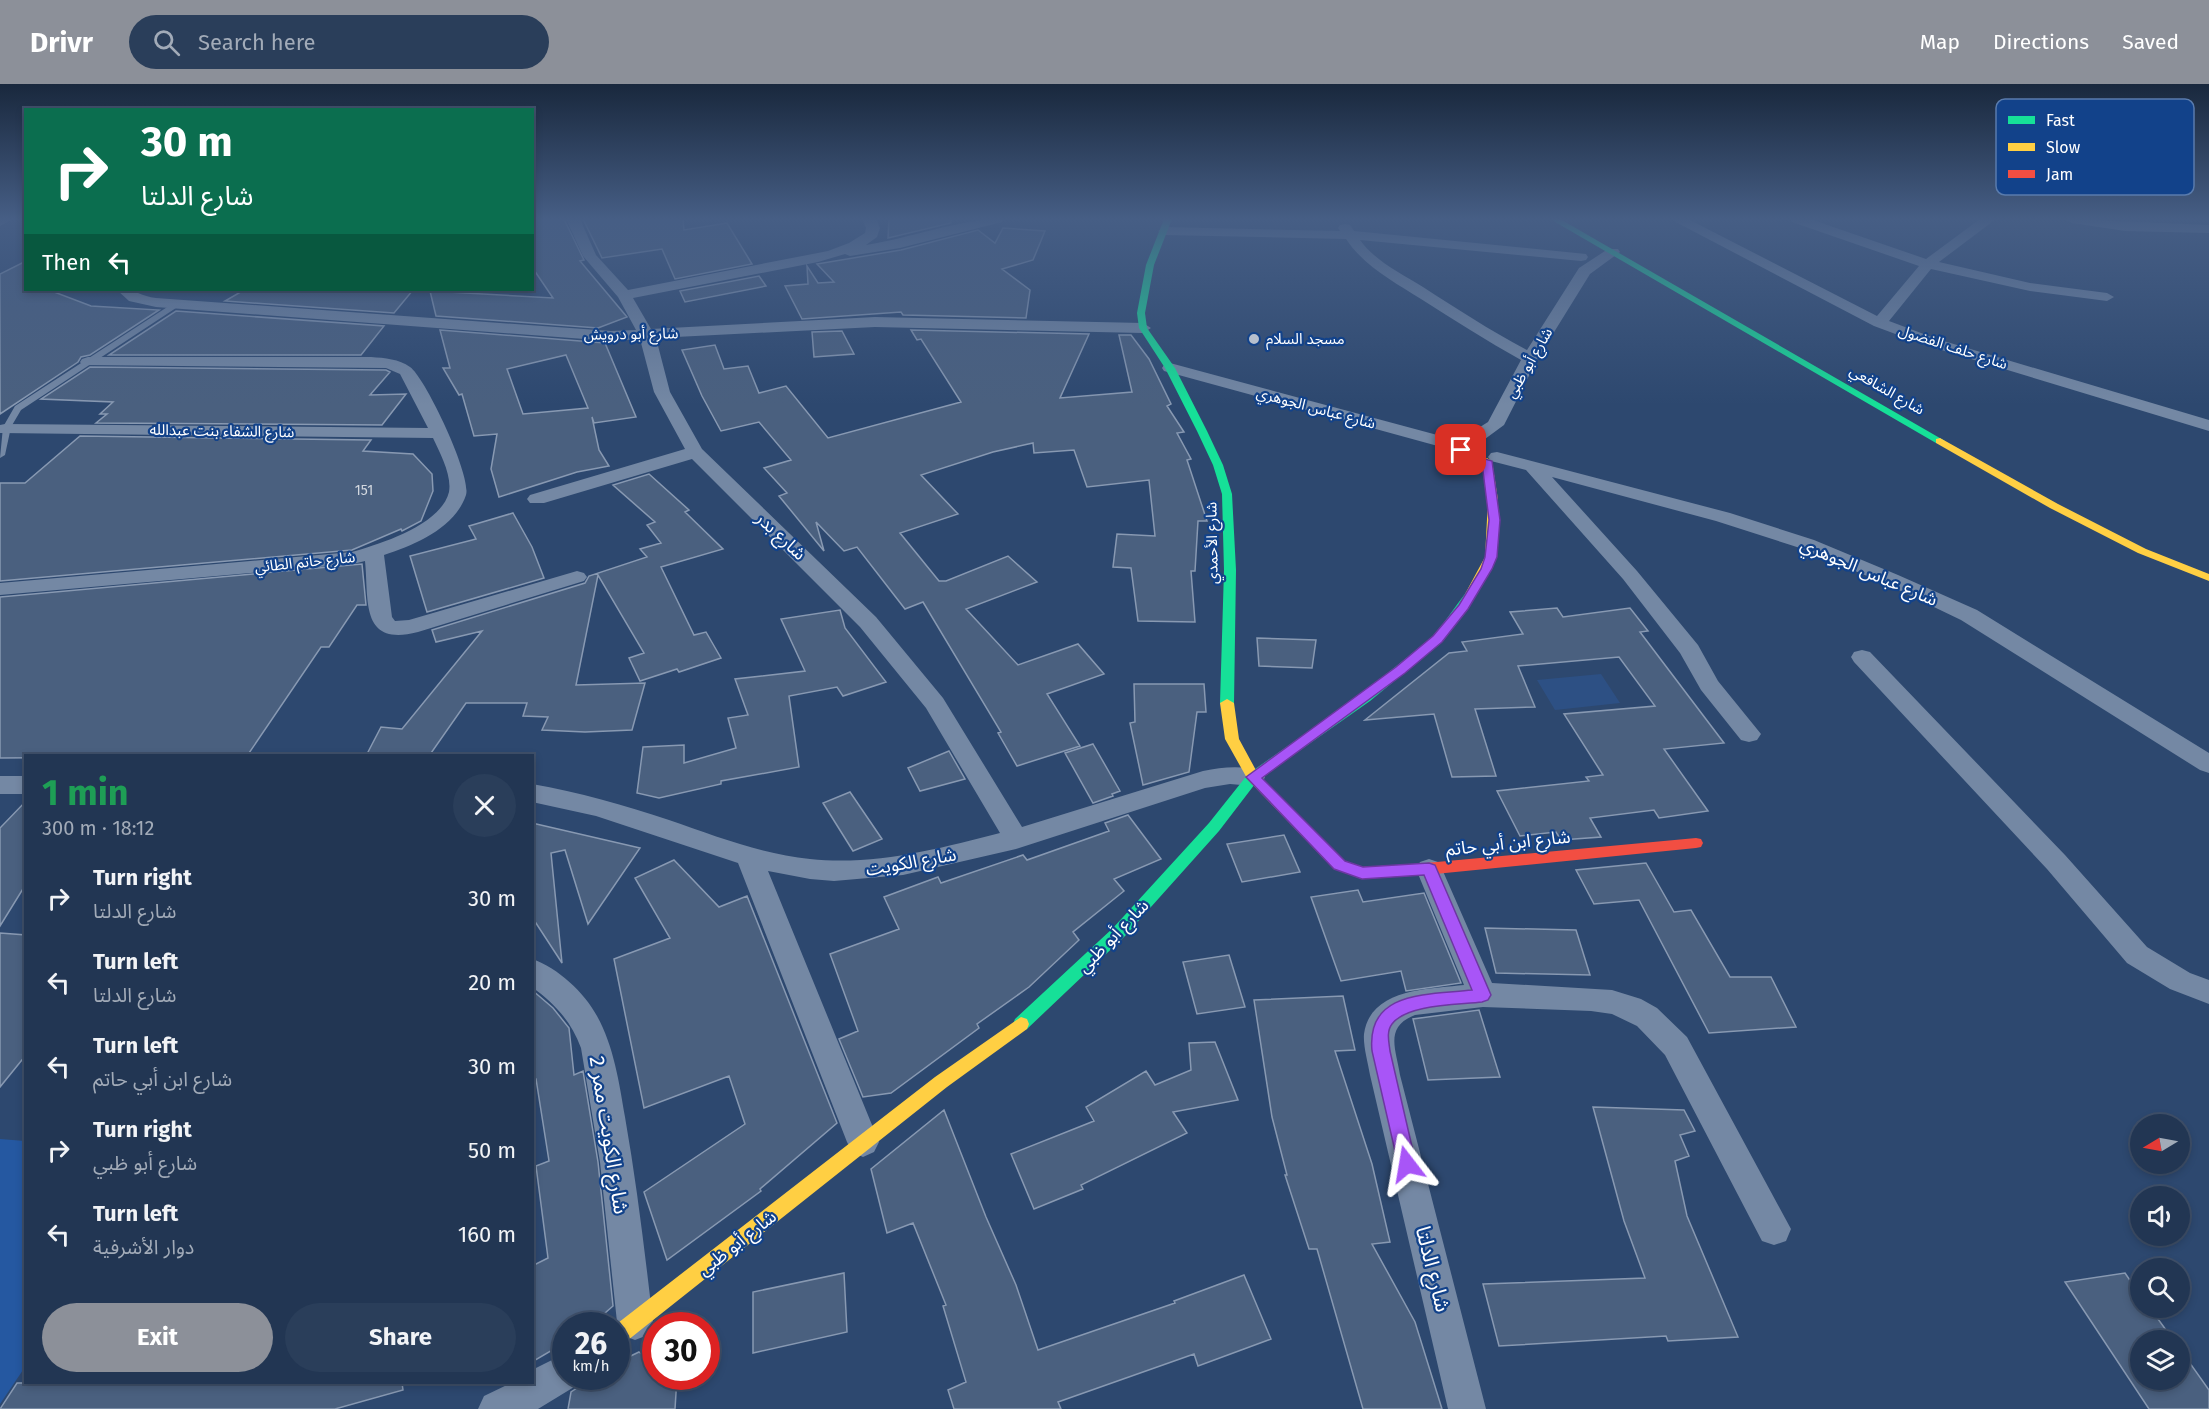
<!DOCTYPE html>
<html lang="en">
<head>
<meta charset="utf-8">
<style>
  :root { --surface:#223653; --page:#2a3e5a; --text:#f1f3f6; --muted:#a2abb8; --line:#3f506a; --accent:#8c9099 }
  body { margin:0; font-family:"Fira Sans","Noto Sans Arabic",sans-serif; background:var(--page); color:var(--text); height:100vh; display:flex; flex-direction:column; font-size:22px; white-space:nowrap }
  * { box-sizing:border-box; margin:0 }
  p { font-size:20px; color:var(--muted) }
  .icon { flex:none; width:33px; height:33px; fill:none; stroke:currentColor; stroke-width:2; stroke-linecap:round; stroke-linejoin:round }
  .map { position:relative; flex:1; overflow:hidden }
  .drawer { position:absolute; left:24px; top:670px; width:510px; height:630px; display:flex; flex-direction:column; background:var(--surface); border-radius:0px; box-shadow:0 3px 9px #0003,0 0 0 2px var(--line) }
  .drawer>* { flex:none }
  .banner { position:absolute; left:24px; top:24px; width:510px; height:183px; border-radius:0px; box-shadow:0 3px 9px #0003,0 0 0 2px var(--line); background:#0b6e4f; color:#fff; overflow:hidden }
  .needle { width:39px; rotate:260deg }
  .controls { position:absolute; left:2130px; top:1030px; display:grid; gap:12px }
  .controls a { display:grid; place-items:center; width:60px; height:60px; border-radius:50%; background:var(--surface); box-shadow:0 3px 9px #0003,0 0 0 2px var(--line); font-size:30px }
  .speed { position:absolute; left:552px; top:1228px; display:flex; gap:12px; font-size:30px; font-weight:700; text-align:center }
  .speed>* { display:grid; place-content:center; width:78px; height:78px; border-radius:50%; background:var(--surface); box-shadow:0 3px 9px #0003,0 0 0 2px var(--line); line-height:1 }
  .speed small { font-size:15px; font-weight:400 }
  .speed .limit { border:9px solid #d22; background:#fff; color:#111 }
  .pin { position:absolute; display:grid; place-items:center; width:51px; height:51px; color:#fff; margin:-26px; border-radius:12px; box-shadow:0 3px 9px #0006 }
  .me { position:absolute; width:66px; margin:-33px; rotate:346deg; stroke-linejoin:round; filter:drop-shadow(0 0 4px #0008) }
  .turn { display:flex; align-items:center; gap:21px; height:126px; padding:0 18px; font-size:27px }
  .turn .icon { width:78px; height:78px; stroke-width:2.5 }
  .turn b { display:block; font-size:42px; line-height:51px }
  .then { display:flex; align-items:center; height:57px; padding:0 18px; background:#0003; gap:12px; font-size:22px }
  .round { display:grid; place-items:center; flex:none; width:63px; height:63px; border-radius:32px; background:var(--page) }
  .head { display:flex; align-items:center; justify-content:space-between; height:102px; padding:0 18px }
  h1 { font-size:36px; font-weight:700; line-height:45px; color:#1e9e55 }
  .cta { display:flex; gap:12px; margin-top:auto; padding:12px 18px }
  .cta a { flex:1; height:69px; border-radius:36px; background:var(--accent); color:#fff; font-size:24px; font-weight:700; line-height:69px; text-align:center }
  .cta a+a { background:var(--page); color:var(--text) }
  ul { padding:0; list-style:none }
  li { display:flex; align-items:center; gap:18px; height:84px; padding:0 18px }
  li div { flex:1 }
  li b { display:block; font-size:22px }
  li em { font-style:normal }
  header { display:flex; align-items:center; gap:36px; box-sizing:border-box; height:84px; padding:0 30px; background:var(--accent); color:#fff }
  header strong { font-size:28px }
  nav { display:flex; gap:33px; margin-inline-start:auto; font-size:21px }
  .search { width:420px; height:54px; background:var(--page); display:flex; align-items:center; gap:15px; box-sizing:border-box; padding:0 21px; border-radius:33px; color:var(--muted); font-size:22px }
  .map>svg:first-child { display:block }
  .green { fill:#2558a1 }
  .water { fill:#2d5084 }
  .building { fill:#4a607f; stroke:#8899b2; stroke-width:1.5; fill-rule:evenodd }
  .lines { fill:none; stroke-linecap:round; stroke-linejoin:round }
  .lane { fill:#7488a4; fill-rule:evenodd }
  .street { fill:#7488a4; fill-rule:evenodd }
  .fast { fill:#16e098; fill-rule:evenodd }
  .slow { fill:#ffcf43; fill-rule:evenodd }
  .jam { fill:#f24e42; fill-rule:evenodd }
  .route { fill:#a855f7; stroke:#6d37a1; stroke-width:1.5 }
  .poi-dot { fill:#b6bfcd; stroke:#12428a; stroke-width:2 }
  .labels { text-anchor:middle; stroke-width:4.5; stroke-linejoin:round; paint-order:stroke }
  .far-number-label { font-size:14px; fill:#d2d7df }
  .far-street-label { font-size:15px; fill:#fff; stroke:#12428a }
  .far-poi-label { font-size:15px; fill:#fff; stroke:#12428a; text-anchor:start }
  .street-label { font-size:18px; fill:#fff; stroke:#12428a }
  .near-street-label { font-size:21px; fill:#fff; stroke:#12428a }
  .key { fill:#12428a; stroke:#597bad; stroke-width:1.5 }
  .key-label { font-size:16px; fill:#fff }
</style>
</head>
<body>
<header>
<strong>Drivr</strong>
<div class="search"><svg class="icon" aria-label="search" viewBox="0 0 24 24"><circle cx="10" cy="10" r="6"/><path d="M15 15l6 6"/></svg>Search here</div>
<nav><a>Map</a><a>Directions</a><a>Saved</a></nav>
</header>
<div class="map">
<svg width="2209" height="1325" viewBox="0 0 2209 1325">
  <rect width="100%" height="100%" fill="#2d486f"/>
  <path class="green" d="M0,1055L25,1057V1283L0,1320Z"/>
  <path class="water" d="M1601,590L1620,619L1555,626L1537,596Z"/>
  <path class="building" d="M532,135H564L584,176L580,177L627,233L598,244L436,232L430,207L553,214L532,183Z
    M583,135H683L684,146L727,139L752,180L675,195L662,165L602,174Z
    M889,135H951V139L888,154Z
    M1003,144L1045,147L1033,176L1002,185L1030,206L1026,234L903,231L901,228L802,235L785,202L808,200L807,182L818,199L834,198L817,180L901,166L978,146L995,159Z
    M26,177V206H49L91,222L159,226L90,271L81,273L78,278L0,330V190Z
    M759,192L766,202L685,218L680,207Z
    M244,206H413L394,229L225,217Z
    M176,227L384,242L361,271H109Z
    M440,246L605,259L636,333L594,339L592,333L599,366L609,382L577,388L499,413L491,385L497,350L474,352L462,310L459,311L443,284H450ZM566,271L588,324L523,330L507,285Z
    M911,246L1089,250L1060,314L1132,308L1119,251H1131L1149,275L1171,320L1167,322L1184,348L1177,349L1191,375L1187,376L1207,437H1198L1195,487H1191L1195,538L1138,537L1131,484L1113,483L1117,450L1155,452L1149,396L1087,403L1074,366L1034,369L1033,359L993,368L921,391L958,430L900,449L939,497H946L1008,472L1037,498L966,525L1018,581L1078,560L1104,590L1047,610L1080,662L1017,682L998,649L1001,648L923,518L905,525L857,463L844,467L816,438L824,467L779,412L787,409L764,384L791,376L759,338L721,347L702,312L682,266L715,261L724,285L748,282L759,309L786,302L828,354L961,318L921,255L917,256Z
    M842,247L854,270L814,273L812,248Z
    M90,283L386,286L390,288L370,311L406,310L382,341L96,339L107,330H100L113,318L41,315Z
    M80,352L371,356L363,367L413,370L432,390L433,407L421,437L402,447L401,445L352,466L0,497V399H25Z
    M649,390L689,426L685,428L723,465L661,483L694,551L706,548L721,574L679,588L677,585L640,597L629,574L644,569L598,491L576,601L645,599L632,646L585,648L542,646L548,633L523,632L527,619H466L429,672L367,670L381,643L402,645L482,547L436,558L432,546L585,499L589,492L647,473L640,465L661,459L647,441L655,438L613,401Z
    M513,429L532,463L544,494L427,528L410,472L476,455L469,442Z
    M362,480L366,521H357L329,563H321L247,672L0,674V513Z
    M1557,524L1563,533L1630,524L1648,547L1640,548L1724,659L1664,665L1708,727L1659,734L1654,726L1590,734L1601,753L1561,756L1556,748L1520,752L1497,707L1589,697L1586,693L1603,691L1564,630L1655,622L1619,573L1518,582L1535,623L1475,625L1496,692L1452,693L1434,630L1365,636L1449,569L1467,567L1462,558L1523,550L1510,528Z
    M840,526L845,544L886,598L843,612L837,603L789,612L799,683L721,697V700L659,714L637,709L643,663L684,661V679L736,664L728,634L748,631L735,595L805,587L781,535Z
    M1257,554L1316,556L1312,584L1259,582Z
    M1134,600H1204L1206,628H1197L1189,688L1143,701L1130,639L1135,638Z
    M1093,660L1120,707L1112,710L1113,712L1093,719L1065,669Z
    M949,667L965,695L920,707L908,684Z
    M850,708L882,755L853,767L823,719Z
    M26,717V800L0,842V744Z
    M1128,731L1161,775L1114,795L1124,807L1073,848L1079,856L1029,903L977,940L979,944L891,1009L863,1013L839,955L858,947L830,870L899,845L884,813L938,793L941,799L1023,771L1027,776L1109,747L1105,739Z
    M532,739L640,764L588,840L565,766L551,769L562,879L532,833Z
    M1284,751L1300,788L1242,798L1227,760Z
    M674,776L719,823L747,812L837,1039L760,1105L761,1107L667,1176L644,1108L745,1040L729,992L644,1024L614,875L670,854L635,794Z
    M1646,779L1674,828L1691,826L1730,893H1771L1796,943L1709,949L1639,816L1594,820L1576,786Z
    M1358,806L1363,818L1424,809L1461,899L1406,907L1401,887L1341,897L1311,813Z
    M1485,844L1576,846L1590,891L1496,889Z
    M0,849L26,851V971L0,1003Z
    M1229,871L1245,923L1197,930L1183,878Z
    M532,906L553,924L569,944L574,991L583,987L598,1078L613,1222L590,1242H566V1258L532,1278V1182L548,1174L536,1082L549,1077L536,995H532Z
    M1343,912L1355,966L1335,967L1372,1080L1390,1158L1372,1160L1415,1238L1442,1325H1363L1317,1165H1309L1285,1091H1287L1272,1033L1254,916Z
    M1479,926L1500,993L1428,996L1413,935Z
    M1215,958L1238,1016L1173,1028L1187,1049L1081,1101L1083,1105L1034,1125L1011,1070L1094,1037L1086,1023L1146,987L1155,1001L1191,986L1189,959Z
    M1593,1023L1684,1026L1695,1047L1680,1051L1689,1072L1675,1077L1687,1132L1738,1253L1668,1257L1666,1252L1499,1262L1483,1200L1645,1194L1624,1137Z
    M944,1026L986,1133L1016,1201L1038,1266L1175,1219L1174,1217L1244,1191L1271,1255L1198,1282L1194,1270L1058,1318L1061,1325H954L948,1306L966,1298L943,1222L946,1221L913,1139L887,1149L871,1085Z
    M844,1189L847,1248L753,1269V1208Z
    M2125,1189L2140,1211V1224H2150L2174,1257H2140V1296H2180V1265L2209,1306V1325H2149L2065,1198Z
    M639,1268L656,1282V1293H677L675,1325H568L571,1308L580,1302L584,1293H616V1279Z
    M17,1299H402L403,1306L335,1325H0Z"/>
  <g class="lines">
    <path class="lane" d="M175,218L182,220L21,326L11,343L5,371L0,374L3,343L15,322Z"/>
    <path class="street" d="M0,135H13L0,142Z
      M566,135H580L596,171L628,206L828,167L849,159L865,149L866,144L862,135H876L880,144L877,153L866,161C912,154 957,135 1004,135L1002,138L900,164L850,172L845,170L818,178L633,214L651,245L875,233L1143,239L1151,244L1143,249L875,243L656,254L670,308L702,365L876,533L943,614L1022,743L1203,687C1223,683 1241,681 1262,687L1265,693L1262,699L1253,702L1230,700L1205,704L1016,765L903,791L834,797L810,795L768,787L879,1058L874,1068L863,1073L852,1068L847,1058L738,779L596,732L532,718V700C579,708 624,721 669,736C715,752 762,770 810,775C874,782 938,765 1000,749L926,624L860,543L692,375L544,419H530L527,415L530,411L685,365L654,308L640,255L611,257L156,223L129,217L117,206C134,204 140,212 156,214L611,247L636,246L618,213L583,172Z
      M1670,135H1688L1877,232L1919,182L1792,138L1790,135H1810L1926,175L1980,135H1996L1939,178L2030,199L2107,209L2114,213L2107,217L2030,207L1931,185L1889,237L1937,255L2209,336V347L1925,261L1874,242Z
      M2065,135L2209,141V149L2125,147L2072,139Z
      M1345,140L1350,141L1354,147L1586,170L1588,173L1586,176L1581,177L1360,156C1375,177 1402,190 1423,203C1457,225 1491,247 1527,266L1579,184L1608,165H1618L1620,168L1590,190L1538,274L1504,341L1485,355L1481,362H1470L1468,367H1456L1164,287L1162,284L1164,281L1170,279L1467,359L1472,348L1488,338L1521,276C1487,257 1454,236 1421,215C1394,198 1364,182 1346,155L1165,151L1158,147L1165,143L1340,147L1338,144L1340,141Z
      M88,273H371C385,274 399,275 410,283C425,293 472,392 466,411C455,444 415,461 384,471L392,533L395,537L409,536L577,487L584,489L587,493L584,497L418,548C360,563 369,517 365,477L353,480L0,511V499L352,468C380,460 441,441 449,408C452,391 440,369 433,354L0,349V341L5,340L428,344L400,290L386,284L82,281L80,278L82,275Z
      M1497,368L1730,429L1814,456L1898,491L1977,526L2209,669V689L2200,686L1961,536L1884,499L1800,464L1716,437L1552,393L1637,487L1698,561L1718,597L1761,650L1757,656L1749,658L1741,656L1701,606L1680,569L1623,495L1526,386L1491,377L1488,373L1491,369Z
      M1862,566L1870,568L2065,771L2147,863L2190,889L2209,896V920L2170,905L2127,879L2047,785L1854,578L1851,573L1854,568Z
      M0,692H26V710H0Z
      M1429,775L1438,778L1442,785L1492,899L1612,906L1641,915L1657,924L1687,953L1791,1145L1786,1157L1774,1161L1762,1157L1665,971L1637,942L1612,930L1591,927L1483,923L1415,931C1384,943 1396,965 1400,991L1486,1325H1448L1370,991C1368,979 1363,962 1364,950C1370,904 1430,905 1464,901L1416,785L1420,778Z
      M532,875C558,884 584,908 597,932C614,963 619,998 625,1033C637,1101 645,1170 653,1238L648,1251L635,1256L622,1251L617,1238L600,1078L581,964C571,937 555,920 532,903Z
      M566,1269V1293H582L579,1300L538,1325H478L484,1312L511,1299H532V1286Z"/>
    <path class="fast" d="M1164,135H1172L1154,181L1145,229L1147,244L1175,284L1207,347L1223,381L1232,410L1236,486L1234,619L1227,623L1220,619L1224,486L1222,410L1213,381L1197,347L1165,284L1139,244L1137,229L1146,181Z
      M1550,135H1560L1945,357L1944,359H1936Z
      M1471,506L1477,510L1442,558L1370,617L1258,696L1219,747L1125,852L1027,945L1021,947L1015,945L1013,940L1015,935L1113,844L1209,739L1248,690L1360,611L1434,552L1467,507Z"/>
    <path class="slow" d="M1940,354L2058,420L2146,465L2209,490V497L2138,469L2050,424L1936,359V355Z
      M1487,374L1492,377L1498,416L1497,473L1477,510L1471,514L1465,510L1485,473L1488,416L1482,377Z
      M1227,615L1234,619L1239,655L1258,690L1344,777L1362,783L1415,780L1420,782L1422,786L1420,790L1362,795L1334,785L1248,696L1225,655L1220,619Z
      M1021,933L1027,935L1029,940L1027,945L947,1003L623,1260L616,1263V1242H614L935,993Z"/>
    <path class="jam" d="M1696,754L1701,755L1703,759L1701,763L1696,764L1415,792L1410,790L1408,786L1410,782L1415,780Z"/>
  </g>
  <linearGradient id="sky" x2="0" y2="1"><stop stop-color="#19283d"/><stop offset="0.42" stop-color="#465e85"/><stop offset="1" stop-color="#465e85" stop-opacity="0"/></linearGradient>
  <rect width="2209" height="321" fill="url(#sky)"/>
  <path class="route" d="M1461,363L1471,371L1492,377L1500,436L1497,473L1492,485L1468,525L1442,558L1405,589L1262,694L1345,777L1363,783L1429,779L1435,781L1491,911L1488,916L1482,918C1459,921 1407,920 1392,940C1386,948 1389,958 1390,967L1416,1080L1414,1086L1407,1089L1400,1086L1398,1080L1372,967C1366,906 1428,911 1472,906L1424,791L1362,795L1334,785L1246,693L1396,583L1433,552L1459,521L1481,485L1485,473L1489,436L1482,379L1464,376L1456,366Z"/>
  <circle class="poi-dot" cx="1254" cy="255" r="6"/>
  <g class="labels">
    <g class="far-number-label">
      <text x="364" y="411">151</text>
    </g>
    <g class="far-street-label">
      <text transform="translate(631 250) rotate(-1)" y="5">شارع أبو درويش</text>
      <text transform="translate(1953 263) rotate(18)" y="5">شارع حلف الفضول</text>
      <text transform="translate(1529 279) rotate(-60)" y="5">شارع أبو ظبي</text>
      <text transform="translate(1887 306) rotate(30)" y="5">شارع الشافعي</text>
      <text transform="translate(1316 324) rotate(15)" y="5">شارع عباس الجوهري</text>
      <text transform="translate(222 347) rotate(1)" y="5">شارع الشفاء بنت عبدالله</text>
      <text transform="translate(1212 459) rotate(-91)" y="5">شارع الأحمدي</text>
      <text transform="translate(305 478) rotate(-6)" y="5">شارع حاتم الطائي</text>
    </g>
    <g class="far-poi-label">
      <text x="1266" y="260">مسجد السلام</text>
    </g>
    <g class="street-label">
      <text transform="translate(781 452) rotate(43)" y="6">شارع بدر</text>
      <text transform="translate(1869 488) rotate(23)" y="6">شارع عباس الجوهري</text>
      <text transform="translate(1508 759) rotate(-6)" y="6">شارع ابن أبي حاتم</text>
      <text transform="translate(911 778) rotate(-10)" y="6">شارع الكويت</text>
      <text transform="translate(1113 852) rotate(-46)" y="6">شارع أبو ظبي</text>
      <text transform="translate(737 1159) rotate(-38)" y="6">شارع أبو ظبي</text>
    </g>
    <g class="near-street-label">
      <text transform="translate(609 1051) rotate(81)" y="7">شارع الكويت ممر 2</text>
      <text transform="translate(1433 1185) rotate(76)" y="7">شارع الدلتا</text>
    </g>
  </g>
  <rect x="1996" y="15" width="198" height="96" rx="9" class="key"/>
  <rect x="2008" y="32" width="27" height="8" fill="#16e098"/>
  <rect x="2008" y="59" width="27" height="8" fill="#ffcf43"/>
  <rect x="2008" y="86" width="27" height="8" fill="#f24e42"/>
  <g class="key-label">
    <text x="2046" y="42">Fast</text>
    <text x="2046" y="69">Slow</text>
    <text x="2046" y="96">Jam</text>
  </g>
</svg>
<div class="controls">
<a><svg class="needle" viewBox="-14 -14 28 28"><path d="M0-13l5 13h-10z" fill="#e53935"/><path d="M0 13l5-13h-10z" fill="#a2abb8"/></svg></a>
<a><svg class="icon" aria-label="sound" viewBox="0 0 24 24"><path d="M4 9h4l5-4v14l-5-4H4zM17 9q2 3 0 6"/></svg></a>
<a><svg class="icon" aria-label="search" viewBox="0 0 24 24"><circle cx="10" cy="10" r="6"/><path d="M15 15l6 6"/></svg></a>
<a><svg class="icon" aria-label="layers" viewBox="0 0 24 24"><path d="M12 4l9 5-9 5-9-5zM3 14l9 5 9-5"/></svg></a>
</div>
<div class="speed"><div>26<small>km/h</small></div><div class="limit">30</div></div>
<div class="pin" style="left:1461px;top:366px;background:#d93025"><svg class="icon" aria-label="arrive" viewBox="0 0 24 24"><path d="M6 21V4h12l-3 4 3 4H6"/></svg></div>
<svg class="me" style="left:1407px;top:1080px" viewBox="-20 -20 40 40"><path d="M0-17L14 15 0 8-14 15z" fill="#a855f7" stroke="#fff" stroke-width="4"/></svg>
<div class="banner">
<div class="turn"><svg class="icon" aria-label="right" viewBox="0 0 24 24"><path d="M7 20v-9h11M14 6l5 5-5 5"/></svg><div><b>30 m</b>شارع الدلتا</div></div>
<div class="then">Then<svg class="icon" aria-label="left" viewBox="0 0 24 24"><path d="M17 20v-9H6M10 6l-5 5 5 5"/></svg></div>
</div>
<section class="drawer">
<div class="head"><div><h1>1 min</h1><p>300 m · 18:12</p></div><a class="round"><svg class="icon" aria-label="close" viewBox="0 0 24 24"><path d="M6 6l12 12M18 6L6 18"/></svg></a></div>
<ul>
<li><svg class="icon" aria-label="right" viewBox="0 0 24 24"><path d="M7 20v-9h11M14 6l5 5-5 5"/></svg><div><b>Turn right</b><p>شارع الدلتا</p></div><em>30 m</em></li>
<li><svg class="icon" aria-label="left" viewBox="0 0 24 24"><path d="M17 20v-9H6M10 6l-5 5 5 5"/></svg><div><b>Turn left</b><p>شارع الدلتا</p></div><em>20 m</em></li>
<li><svg class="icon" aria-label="left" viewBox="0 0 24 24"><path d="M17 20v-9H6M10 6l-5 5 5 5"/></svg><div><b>Turn left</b><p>شارع ابن أبي حاتم</p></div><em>30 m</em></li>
<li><svg class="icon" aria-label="right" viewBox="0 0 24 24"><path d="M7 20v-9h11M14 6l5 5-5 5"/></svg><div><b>Turn right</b><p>شارع أبو ظبي</p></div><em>50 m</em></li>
<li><svg class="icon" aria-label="left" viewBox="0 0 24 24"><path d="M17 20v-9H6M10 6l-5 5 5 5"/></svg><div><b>Turn left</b><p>دوار الأشرفية</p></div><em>160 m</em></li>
</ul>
<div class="cta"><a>Exit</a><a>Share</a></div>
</section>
</div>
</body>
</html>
